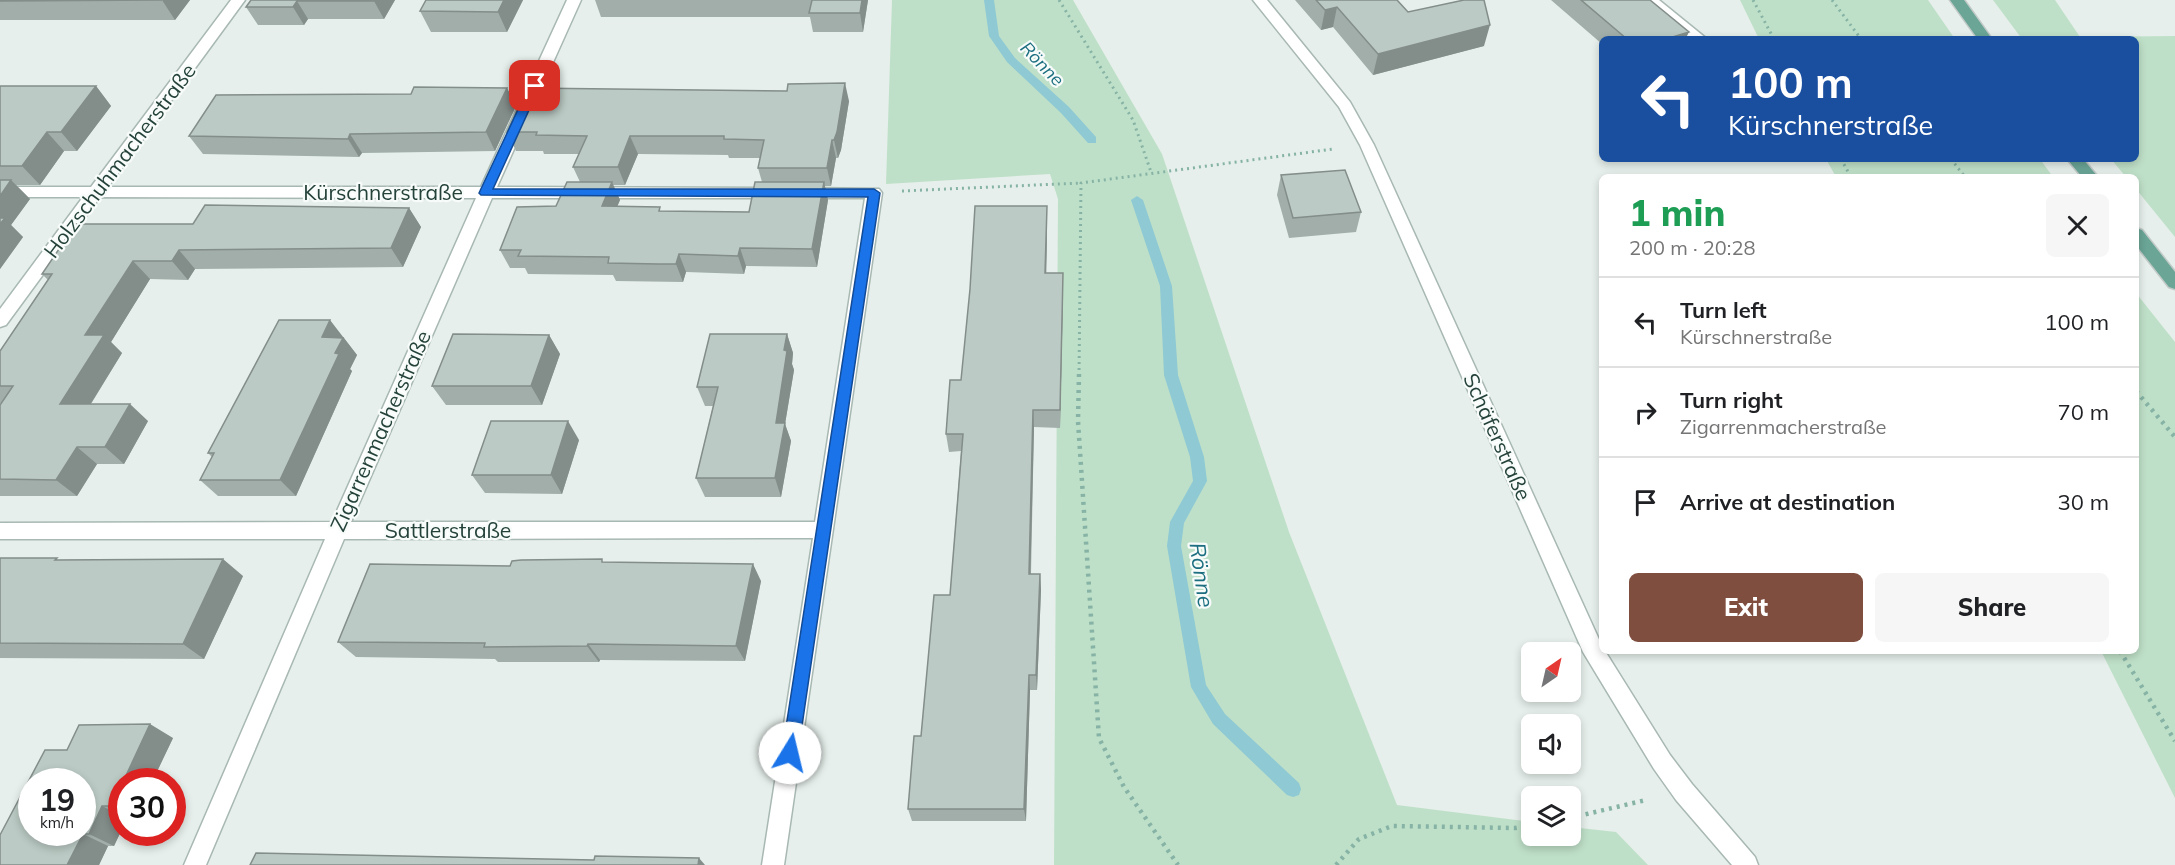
<!DOCTYPE html>
<html lang="en">
<head>
<meta charset="utf-8">
<style>
  :root { --surface:#fff; --page:#f6f6f6; --text:#202124; --muted:#757577; --line:#e0e0e0; --accent:#7f4e3f }
  body { margin:0; font-family:Mulish,sans-serif; background:var(--page); color:var(--text); height:100vh; display:flex; flex-direction:column; font-size:22px; white-space:nowrap }
  * { box-sizing:border-box; margin:0 }
  p { font-size:20px; color:var(--muted) }
  .icon { flex:none; width:33px; height:33px; fill:none; stroke:currentColor; stroke-width:2; stroke-linecap:round; stroke-linejoin:round }
  .map { position:relative; flex:1; overflow:hidden }
  .side { position:absolute; left:1599px; top:174px; width:540px; height:480px; display:flex; flex-direction:column; background:var(--surface); border-radius:9px; box-shadow:0 3px 9px #0003 }
  .side>* { flex:none }
  .hud { position:absolute; left:1599px; top:36px; width:540px; height:126px; border-radius:9px; box-shadow:0 3px 9px #0003; background:#1a4fa0; color:#fff; overflow:hidden }
  .needle { width:39px; rotate:34deg }
  .tools { position:absolute; left:1521px; top:642px; display:grid; gap:12px }
  .tools a { display:grid; place-items:center; width:60px; height:60px; border-radius:9px; background:var(--surface); box-shadow:0 3px 9px #0003; font-size:30px }
  .speed { position:absolute; left:18px; top:768px; display:flex; gap:12px; font-size:30px; font-weight:700; text-align:center }
  .speed>* { display:grid; place-content:center; width:78px; height:78px; border-radius:50%; background:var(--surface); box-shadow:0 3px 9px #0003; line-height:1 }
  .speed small { font-size:15px; font-weight:400 }
  .speed .limit { border:9px solid #d22; background:#fff; color:#111 }
  .pin { position:absolute; display:grid; place-items:center; width:51px; height:51px; color:#fff; margin:-26px; border-radius:12px; box-shadow:0 3px 9px #0006 }
  .me { position:absolute; width:66px; margin:-33px; rotate:9deg; stroke-linejoin:round; filter:drop-shadow(0 0 4px #0008) }
  .turn { display:flex; align-items:center; gap:21px; height:126px; padding:0 30px; font-size:27px }
  .turn .icon { width:78px; height:78px; stroke-width:2.5 }
  .turn b { display:block; font-size:42px; line-height:51px }
  .round { display:grid; place-items:center; flex:none; width:63px; height:63px; border-radius:9px; background:var(--page) }
  .overview { display:flex; align-items:center; justify-content:space-between; height:102px; padding:0 30px }
  h1 { font-size:36px; font-weight:800; line-height:45px; color:#1e9e55 }
  .button { display:flex; gap:12px; margin-top:auto; padding:12px 30px }
  .button a { flex:1; height:69px; border-radius:9px; background:var(--accent); color:#fff; font-size:24px; font-weight:800; line-height:69px; text-align:center }
  .button a+a { background:var(--page); color:var(--text) }
  ul { padding:0; list-style:none }
  li { display:flex; align-items:center; gap:18px; height:90px; padding:0 30px; border-top:2px solid var(--line) }
  li div { flex:1 }
  li b { display:block; font-size:22px }
  li em { font-style:normal }
  .map>svg:first-child { display:block }
  .green { fill:#bfe0c8 }
  .lines { fill:none; stroke-linecap:round; stroke-linejoin:round }
  .stream { fill:#8ec9d4; fill-rule:evenodd }
  .minor-casing { stroke:#a8b8b2; stroke-width:3 }
  .primary-casing { stroke:#c2cac8; stroke-width:3 }
  .path-far1 { stroke:#86b3a5; stroke-width:3; stroke-dasharray:2 4; stroke-linecap:butt }
  .path { stroke:#86b3a5; stroke-width:4.5; stroke-dasharray:3 5; stroke-linecap:butt }
  .minor { fill:#fff; fill-rule:evenodd }
  .primary { fill:#6aa596; fill-rule:evenodd }
  .wall { fill:#a1aea9; fill-rule:evenodd }
  .shaded-wall { fill:#838d89 }
  .building { fill:#bbcac4; stroke:#838d89; stroke-width:1.5; fill-rule:evenodd }
  .route { fill:#1a73e8; stroke:#114b97; stroke-width:1.5 }
  .labels { text-anchor:middle; stroke-width:4.5; stroke-linejoin:round; paint-order:stroke }
  .far-water-label { font-size:18px; font-style:italic; fill:#1c6f80; stroke:#f7fbf9 }
  .street-label { font-size:21px; fill:#24423a; stroke:#f7fbf9 }
  .water-label { font-size:22px; font-style:italic; fill:#1c6f80; stroke:#f7fbf9 }
</style>
</head>
<body>
<div class="map">
<svg width="2175" height="865" viewBox="0 0 2175 865">
  <rect width="100%" height="100%" fill="#e6efeb"/>
  <path class="green" d="M892,0H1073L1162,154L1289,532L1397,805L1531,822L1532,836H1570L1571,827L1616,832L1648,865H1054L1058,199L1050,174L886,184Z
    M1740,0H1928L1955,39H1759Z
    M1993,0H2055L2080,37L2175,36V237L2136,189V177H2126L2111,159H2136V39H2022Z
    M1826,159H2040L2053,177H1836Z
    M2136,293L2175,342V798L2101,651H2136Z"/>
  <g class="lines">
    <path class="stream" d="M984,0H994L999,36L1015,58L1069,107L1096,137V143H1088L1061,113L1007,62L989,36Z
      M1137,196L1143,200L1172,286L1178,375L1204,457L1207,481L1184,523L1181,546L1206,685L1225,714L1299,783L1301,789L1299,795L1293,797L1287,795L1213,724L1191,687L1167,546L1170,522L1193,481L1190,457L1164,375L1160,286L1131,200Z"/>
    <g class="minor-casing">
      <path id="minor" d="M231,0H245L108,187H481L567,0H581L497,187L775,188L780,189L783,193L780,197L775,198H492L351,522H815L865,198H803L798,197L795,193L798,189L803,188L879,189L882,193L784,865H762L813,538L344,539L206,865H184L325,539H0V523L332,522L476,198L100,197L6,325L0,327V309L83,197H0V187H91Z
        M1253,0H1267L1350,102L1374,145L1602,646V651H1605L1670,755L1692,784L1755,857L1758,865H1732L1676,800L1654,769L1583,652L1360,145L1339,107Z
        M1644,0H1659L1707,39H1691Z"/>
    </g>
    <g class="primary-casing">
      <path id="primary" d="M1950,0H1964L1992,39H1978Z
        M2067,159H2083L2098,177H2082Z
        M2136,228L2142,230L2175,272V289L2169,287L2136,245Z"/>
    </g>
    <path class="path-far1" d="M1059,0L1133,120L1151,172
      M1753,0L1774,39
      M1832,0L1861,39
      M1841,159L1851,177
      M1951,159L1965,177
      M902,191L1081,183
      M1079,376L1081,183L1333,149"/>
    <path class="path" d="M1079,374L1078,421L1099,738L1124,787L1178,865
      M2136,391L2175,437
      M2120,651L2175,741
      M1570,818L1646,800
      M1336,865L1359,839L1392,826L1515,828L1532,825"/>
    <use href="#minor" class="minor"/>
    <use href="#primary" class="primary"/>
  </g>
  <path class="wall" d="M0,0H190L175,20H0Z
    M251,0H395L384,19H308L304,25H258L246,7Z
    M523,0L507,32H431L420,11Z
    M595,0H868L863,32H813L810,17H601Z
    M1295,0H1397L1408,12L1484,46L1373,75L1333,27L1321,30Z
    M1551,0H1650L1689,32L1685,39H1602V44Z
    M0,86H96L111,106L77,151H64L40,185H16L30,199L11,225L23,237L0,269Z
    M507,88L516,106L495,151L362,153L359,157L203,154L189,136L411,94Z
    M849,101L841,150L838,158H836L831,186H825L828,200L817,267L746,266L744,274L686,272L683,282L616,281L613,275L528,274L525,268H510L500,250L556,206L580,182L573,167L579,154H544L543,151H516L507,132ZM638,154L728,155L729,158H760L758,168L762,182L749,212L662,211L617,206L620,200L613,185H625Z
    M1281,175L1361,212L1356,232L1289,238L1277,195Z
    M409,208L421,227L403,267L195,269L188,280L150,279L111,342L122,353L91,404L148,421L124,464H97L77,496H0V405L1,403H0V351L48,280L42,274L193,224Z
    M1047,225L1046,273L1063,292L1060,428L1034,427L1031,574H1040L1041,590L1037,690H1030L1026,821H912L908,809L921,736L950,595L961,451L949,452L946,434L961,380Z
    M787,334L793,353L792,364L794,370L785,424L791,441L781,497H705L696,478L713,406H705L697,387Z
    M549,335L560,354L542,405H446L432,386Z
    M344,338L357,355L350,369L352,371L296,496H218L200,480L212,457L208,453Z
    M579,440L562,494L485,493L472,475Z
    M0,558L59,560L243,576L204,659L0,658Z
    M604,562L761,581L745,661L600,660L599,662H498L495,659L356,657L338,642Z
    M173,738L152,782H122V829L114,846H108L99,865H0L67,750Z"/>
  <path class="shaded-wall" d="M162,0H190L175,20Z
    M375,0H395L384,19L374,1Z
    M504,0H523L507,32L498,12Z
    M862,0H868L863,32L860,13Z
    M297,1L308,19L304,25L293,7Z
    M1337,7L1333,27L1321,30L1325,10Z
    M1490,25L1484,46L1373,75L1378,54Z
    M1689,32L1685,39H1666Z
    M845,83L849,101L841,150L838,158L834,140Z
    M96,86L111,106L77,151L61,132Z
    M507,88L516,106L495,151L486,132Z
    M47,132L64,151L40,185L22,166Z
    M350,134L362,153L359,157L348,139Z
    M630,136L638,154L625,185L618,167Z
    M832,140L836,158L831,186L827,168Z
    M11,180L30,199L11,225L23,237L0,269V196Z
    M612,182L620,200L610,224L602,206Z
    M824,182L828,200L817,267L812,249Z
    M1047,206V225L1046,292L1045,273Z
    M409,208L421,227L403,267L391,248Z
    M740,248L746,266L744,274L738,256Z
    M179,250L195,269L188,280L172,261Z
    M679,254L686,272L683,282L676,264Z
    M133,261L150,279L111,342L122,353L80,421L60,404L85,335Z
    M1063,273V292L1060,428V410Z
    M330,320L357,355L350,369L352,371L296,496L280,480L322,337Z
    M787,334L793,353L792,364L794,370L785,424L791,441L781,497L775,478L776,423L784,350Z
    M549,335L560,354L542,405L531,386Z
    M130,404L148,421L124,464L105,447Z
    M1033,410L1034,427L1030,590L1029,574Z
    M568,421L579,440L562,494L551,475Z
    M77,447L97,464L77,496L56,480Z
    M223,559L243,576L204,659L183,644Z
    M753,564L761,581L745,661L736,646Z
    M1040,574L1041,590L1037,690L1036,675Z
    M588,644L600,660L599,662L587,646Z
    M1029,675L1030,690L1026,821L1024,809Z
    M150,724L173,738L152,782H123Z
    M122,784V812L111,806Z
    M102,806L122,816V829L114,846L89,834Z
    M83,834L108,846L99,865H67Z
    M699,858L705,865H698Z"/>
  <path class="building" d="M0,0H162L0,1Z
    M251,0H375L374,1H297L293,7H246Z
    M426,0H504L498,12L420,11Z
    M812,0H862L860,13H809Z
    M1316,0H1397L1408,12L1464,0H1484L1490,25L1378,54L1337,7L1325,10Z
    M1581,0H1650L1689,32L1666,39H1627Z
    M845,83L837,132L834,140H832L827,168H758L764,140L724,139V136H630L618,167H573L587,136L536,135L537,132H507L527,88L787,91L788,84Z
    M0,86H96L61,132H47L22,166H0Z
    M414,87L507,88L486,132L350,134L348,139L189,136L216,95L411,94Z
    M1345,170L1361,212L1293,218L1281,175Z
    M0,180H11L0,196Z
    M567,182H612L602,206L660,207L659,211L749,212L755,182H824L812,249L740,248L738,256L679,254L676,264H658L608,263L609,257L518,256L521,250H500L517,207L556,206Z
    M205,205L409,208L391,248L179,250L172,261H133L85,335H104L60,404H130L105,447H77L56,480L0,479V405L13,386H0V351L52,274H42L76,224H193Z
    M975,206H1047L1045,273H1063L1060,410H1033L1029,574H1040L1036,675H1029L1024,809H908L914,736H921L934,595H950L963,434H946L950,380H961L970,289Z
    M0,218H5L0,224Z
    M279,320H330L322,337L343,338L335,353L339,354L280,480H200L214,453H208Z
    M453,334L549,335L531,386H432Z
    M710,334H787L784,350L787,351L776,423H785L775,478H696L718,387H697Z
    M491,421H568L551,475H472Z
    M0,558H57L55,560L223,559L183,644L0,643Z
    M602,559V562L753,564L736,646L588,644L587,646L484,647L485,643L338,642L370,564L510,566L512,561L521,560Z
    M150,724L123,782H122V784L111,806H102L89,834H83L67,865H0V835L45,750H67L79,725ZM32,782H82V832H32Z
    M256,853L594,860L595,856L699,858L698,865H250Z"/>
  <path class="route" d="M535,82L540,86L493,189H874L880,193L798,753L796,759L790,761L784,759L782,753L868,197L481,195L479,193L529,86Z"/>
  <g class="labels">
    <g class="far-water-label">
      <text transform="translate(1042 64) rotate(46)" y="6">Rönne</text>
    </g>
    <g class="street-label">
      <text transform="translate(120 161) rotate(-53)" y="7">Holzschuhmacherstraße</text>
      <text x="383" y="200">Kürschnerstraße</text>
      <text transform="translate(381 431) rotate(-66)" y="7">Zigarrenmacherstraße</text>
      <text transform="translate(1497 437) rotate(66)" y="7">Schäferstraße</text>
      <text x="448" y="538">Sattlerstraße</text>
    </g>
    <g class="water-label">
      <text transform="translate(1202 575) rotate(82)" y="8">Rönne</text>
    </g>
  </g>
</svg>
<div class="tools">
<a><svg class="needle" viewBox="-14 -14 28 28"><path d="M0-13l5 13h-10z" fill="#e53935"/><path d="M0 13l5-13h-10z" fill="#757577"/></svg></a>
<a><svg class="icon" aria-label="sound" viewBox="0 0 24 24"><path d="M4 9h4l5-4v14l-5-4H4zM17 9q2 3 0 6"/></svg></a>
<a><svg class="icon" aria-label="layers" viewBox="0 0 24 24"><path d="M12 4l9 5-9 5-9-5zM3 14l9 5 9-5"/></svg></a>
</div>
<div class="speed"><div>19<small>km/h</small></div><div class="limit">30</div></div>
<div class="pin" style="left:535px;top:86px;background:#d93025"><svg class="icon" aria-label="arrive" viewBox="0 0 24 24"><path d="M6 21V4h12l-3 4 3 4H6"/></svg></div>
<svg class="me" style="left:790px;top:753px" viewBox="-20 -20 40 40"><circle r="19" fill="#fff"/><path d="M0-13L10 11 0 6-10 11z" fill="#1a73e8"/></svg>
<div class="hud">
<div class="turn"><svg class="icon" aria-label="left" viewBox="0 0 24 24"><path d="M17 20v-9H6M10 6l-5 5 5 5"/></svg><div><b>100 m</b>Kürschnerstraße</div></div>
</div>
<section class="side">
<div class="overview"><div><h1>1 min</h1><p>200 m · 20:28</p></div><a class="round"><svg class="icon" aria-label="close" viewBox="0 0 24 24"><path d="M6 6l12 12M18 6L6 18"/></svg></a></div>
<ul>
<li><svg class="icon" aria-label="left" viewBox="0 0 24 24"><path d="M17 20v-9H6M10 6l-5 5 5 5"/></svg><div><b>Turn left</b><p>Kürschnerstraße</p></div><em>100 m</em></li>
<li><svg class="icon" aria-label="right" viewBox="0 0 24 24"><path d="M7 20v-9h11M14 6l5 5-5 5"/></svg><div><b>Turn right</b><p>Zigarrenmacherstraße</p></div><em>70 m</em></li>
<li><svg class="icon" aria-label="arrive" viewBox="0 0 24 24"><path d="M6 21V4h12l-3 4 3 4H6"/></svg><div><b>Arrive at destination</b></div><em>30 m</em></li>
</ul>
<div class="button"><a>Exit</a><a>Share</a></div>
</section>
</div>
</body>
</html>
